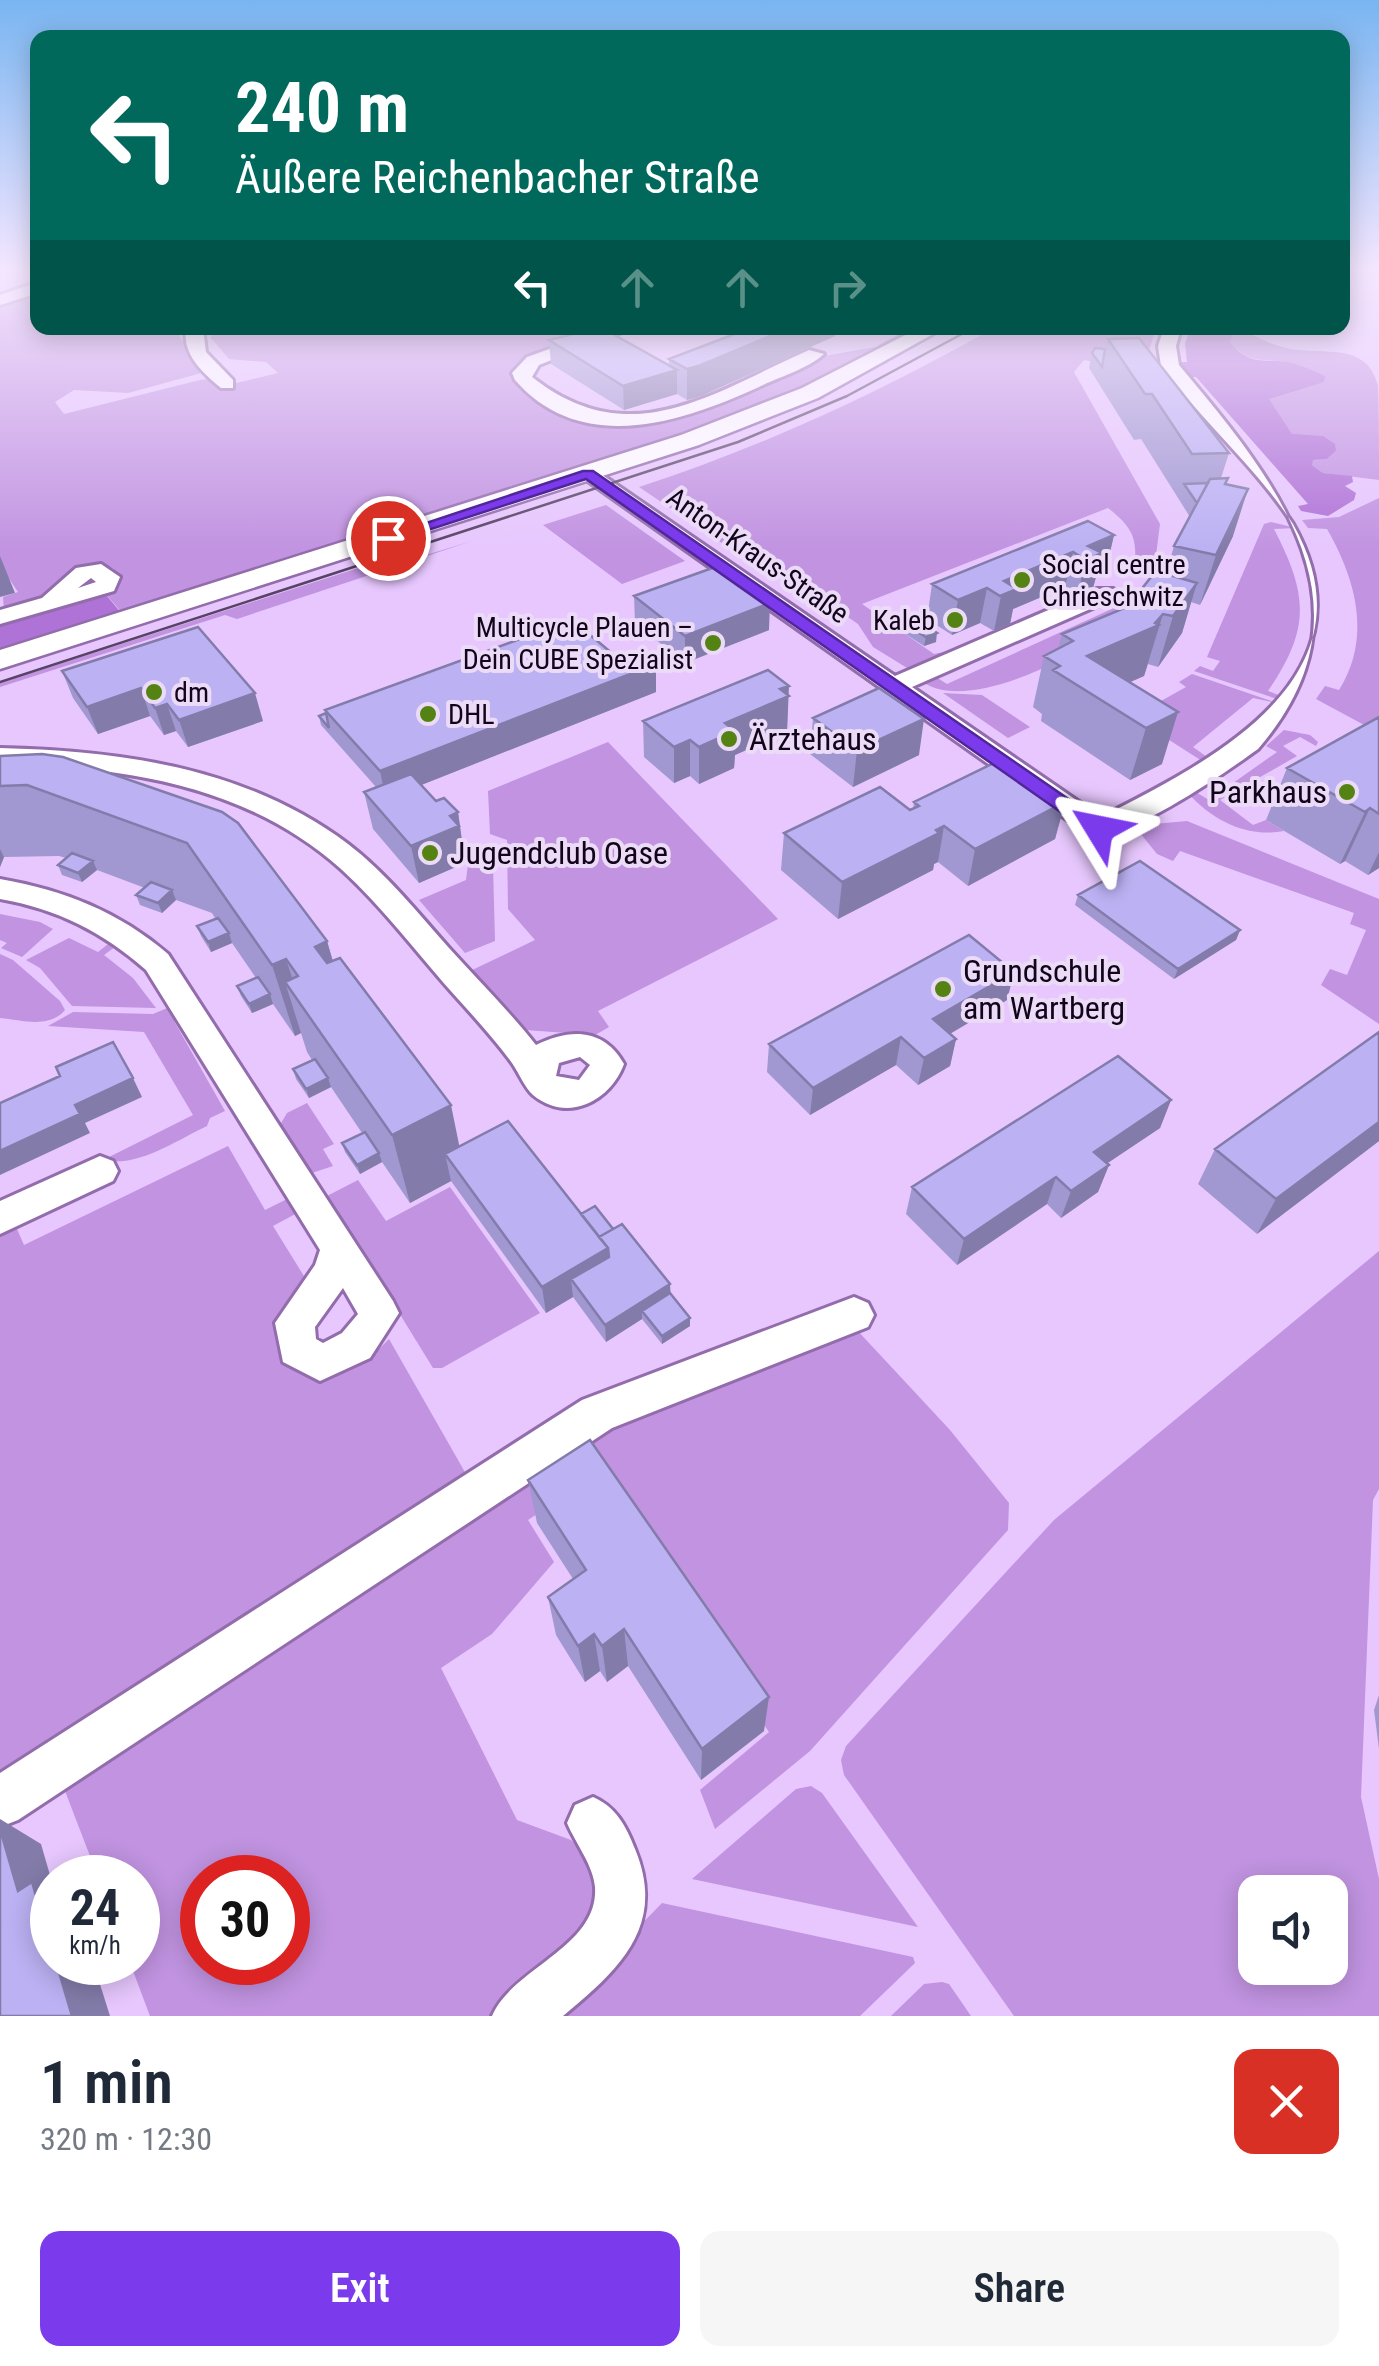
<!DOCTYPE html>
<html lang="en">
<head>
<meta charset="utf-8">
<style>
  :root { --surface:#fff; --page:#f6f6f7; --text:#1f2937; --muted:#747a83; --accent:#7c3aed }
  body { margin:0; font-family:"Roboto Condensed",sans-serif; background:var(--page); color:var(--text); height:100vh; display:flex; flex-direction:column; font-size:38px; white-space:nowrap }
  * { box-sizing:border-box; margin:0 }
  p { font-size:32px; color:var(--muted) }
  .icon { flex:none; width:55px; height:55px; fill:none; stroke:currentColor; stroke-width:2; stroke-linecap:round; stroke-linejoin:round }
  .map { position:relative; height:2016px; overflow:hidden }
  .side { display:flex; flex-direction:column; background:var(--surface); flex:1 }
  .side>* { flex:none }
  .top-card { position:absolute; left:30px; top:30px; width:1320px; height:305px; border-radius:20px; box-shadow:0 5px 25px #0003; background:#00695c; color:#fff; overflow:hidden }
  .fabs { position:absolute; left:1238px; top:1875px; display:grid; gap:20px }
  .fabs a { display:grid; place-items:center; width:110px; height:110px; border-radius:20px; background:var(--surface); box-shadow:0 5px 25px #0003; font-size:50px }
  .speed { position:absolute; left:30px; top:1855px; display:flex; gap:20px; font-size:50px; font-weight:700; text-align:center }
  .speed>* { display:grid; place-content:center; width:130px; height:130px; border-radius:50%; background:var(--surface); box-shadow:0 5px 25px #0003; line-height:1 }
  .speed small { font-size:25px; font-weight:400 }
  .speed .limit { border:15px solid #d22; background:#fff; color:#111 }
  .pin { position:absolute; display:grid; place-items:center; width:85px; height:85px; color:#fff; margin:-42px; border:5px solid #fff; border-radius:50%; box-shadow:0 2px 10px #0007 }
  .me { position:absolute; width:110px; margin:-55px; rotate:305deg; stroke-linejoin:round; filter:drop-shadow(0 0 8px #0008) }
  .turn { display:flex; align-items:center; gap:35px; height:210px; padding:0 40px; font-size:45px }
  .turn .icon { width:130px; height:130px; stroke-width:2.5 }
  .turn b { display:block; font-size:70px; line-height:85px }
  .lanes { display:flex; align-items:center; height:95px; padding:0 40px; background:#0003; justify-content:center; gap:50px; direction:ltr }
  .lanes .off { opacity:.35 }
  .round { display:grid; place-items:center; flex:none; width:105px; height:105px; border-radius:20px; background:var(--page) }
  .summary { display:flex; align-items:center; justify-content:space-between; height:170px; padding:0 40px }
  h1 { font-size:60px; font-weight:600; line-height:75px }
  .cta { display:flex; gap:20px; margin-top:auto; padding:20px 40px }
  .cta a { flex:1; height:115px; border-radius:20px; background:var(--accent); color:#fff; font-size:40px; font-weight:600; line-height:115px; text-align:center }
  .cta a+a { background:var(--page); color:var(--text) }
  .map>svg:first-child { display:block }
  .green { fill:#c193e1; fill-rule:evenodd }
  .forest { fill:#af72d6 }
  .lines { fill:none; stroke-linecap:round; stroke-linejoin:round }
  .minor-casing { stroke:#926cab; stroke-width:6 }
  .tertiary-casing { stroke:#926cab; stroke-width:5 }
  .minor { fill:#fff; fill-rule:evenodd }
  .tertiary { fill:#fff; fill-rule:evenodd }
  .tram { stroke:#574364; stroke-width:2.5 }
  .wall { fill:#a198d1 }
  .shaded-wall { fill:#837caa }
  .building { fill:#bbb1f3; stroke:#837caa; stroke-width:2.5 }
  .route { fill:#7c3aed; stroke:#51269a; stroke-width:2.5 }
  .poi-dot { fill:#548313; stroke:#ebdbf7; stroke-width:4 }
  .labels { text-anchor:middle; stroke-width:8; stroke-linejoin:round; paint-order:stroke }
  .far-street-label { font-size:28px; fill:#12041b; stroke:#ebdbf7 }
  .far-poi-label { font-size:28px; fill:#12041b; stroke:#ebdbf7; text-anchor:start }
  .poi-label { font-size:32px; fill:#12041b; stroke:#ebdbf7; text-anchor:start }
</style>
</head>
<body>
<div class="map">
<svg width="1379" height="2016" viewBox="0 0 1379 2016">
  <rect width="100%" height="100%" fill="#e7c7fe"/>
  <path class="green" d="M37,289L38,328H184L179,336L205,372L128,393L74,390L55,402L64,414L200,380L213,378L224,386L278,373L266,362L229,359L211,338L212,328H612L523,360L516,368L515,380L525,392L550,408L590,425L626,428L698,409L812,358L875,347L910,328H927C805,390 676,450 541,479L123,614L104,592L120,581L113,568C82,558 62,576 42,596C33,605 16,608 4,611L3,597L18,592L6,574L0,576V303Z
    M994,328H1156L1149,351L1105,364L1084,360L1074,372L1160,524L1156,555L1133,573C1139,541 1134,528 1108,508L862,604L934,654L962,648L912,671L873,647L858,624L794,580L759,568L639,487C765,446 880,392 994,328Z
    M1237,328C1253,334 1268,344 1286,348C1321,356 1367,340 1378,386C1379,414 1379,451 1379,480L1323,473L1312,465V460L1327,459L1336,451L1292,434L1268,399L1305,387L1314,371C1306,369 1298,365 1290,363C1263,357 1250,366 1230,342Z
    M1379,498V733L1316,699L1325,686L1339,690C1372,637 1356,580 1327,529L1308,528L1302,520L1339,517Z
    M606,505L685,561L622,584L543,525Z
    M1271,522L1296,528L1274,529C1308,595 1311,628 1268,691L1284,697L1280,700L1194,671L1200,666L1213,671L1220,661L1207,657L1264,524Z
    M472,541L237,619L225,615L0,687V683L405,553L413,559Z
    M1108,597L1123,604C1114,616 1105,632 1093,640C1057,666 967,708 926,684L931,674L947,684L1114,608L1101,600Z
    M1192,674L1277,703L1253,698L1193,747L1207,757L1202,761L1141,722L1161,701L1186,687L1179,682Z
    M943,693L982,695L1030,727L1008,738Z
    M1284,730L1310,735L1318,742L1316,746L1300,737L1283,746L1297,756L1220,800L1253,825L1266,820L1284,831C1248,838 1213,821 1189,794L1194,791L1209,800L1277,752L1266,746Z
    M608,742L778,919L598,1011L609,1027L595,1035L525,1030L511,1021L468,972L535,940L508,909L507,840L490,834L488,791Z
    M1187,821L1379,899V1024L1321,985L1330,969L1347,975L1366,930L1350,924L1354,913L1180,851L1173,861L1157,854L1140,833L1154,824Z
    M497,847L498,863L493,866L495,941L465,953L419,900L466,880L470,849Z
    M0,914L40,922L53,929L22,957L1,948L7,943L0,940Z
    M117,937L123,941L104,955L133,978L156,1008L72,1006L40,968L26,960L69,938L98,952Z
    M0,954L13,960L60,1001L65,1010C49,1029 22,1020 0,1018Z
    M179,1003L186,1015L174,1021L225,1111L210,1118L207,1126C177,1140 138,1168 103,1160L193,1115L144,1032L48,1026L73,1012L153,1014Z
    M307,1103L334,1144L323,1149L333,1166L312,1173L280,1125L287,1113Z
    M228,1146L265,1210L291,1197L299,1212L273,1226L307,1281L285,1305L280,1320L335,1370L374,1354L389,1339L470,1481L642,1408L856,1329L950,1430L1009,1503L1008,1530L810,1751L715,1829L700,1790L769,1732L593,1477L528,1520L554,1562L492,1634L441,1668L517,1820L571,1840L597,1865L600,1921L516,2016H150L130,1963L138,1962V1878L98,1877L52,1757L0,1790V1231L17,1229L24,1245ZM202,1878H288V1962H202Z
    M358,1180L386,1221L450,1187L540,1313L442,1368H433L327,1196Z
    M1379,1251V1489L1373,1500L1361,1797L1379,1879V2016H1014L844,1775L841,1760L846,1746L1054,1520ZM1255,1892H1330V1968H1255Z
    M811,1786L822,1793L918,1927L692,1879L796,1789Z
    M662,1903L913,1957L915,1963L860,2016H552Z
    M942,1982L949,1984L971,2016H891L924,1984Z"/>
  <path class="forest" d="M1191,328H1237L1230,342C1249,365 1260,359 1287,362C1299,364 1314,371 1325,376L1324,382L1269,399L1292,434L1323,436L1335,444L1336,451L1327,459L1313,460L1312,465L1323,473L1352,476L1353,482L1345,486L1356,493L1354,500L1328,516L1301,511L1298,506L1308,504L1196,377H1187L1179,362H1187L1185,343Z
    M107,596L122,614L0,653V623Z"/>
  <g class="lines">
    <g class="minor-casing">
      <path id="minor" d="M38,282V293L0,305V295Z
        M186,328H203L206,352L233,380V388H221C202,372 182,354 186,328Z
        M608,328H632L539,365L532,377C630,454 710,394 809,350L824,354C809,368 782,376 763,385C684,422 582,457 515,380L512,373L527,357Z
        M1164,328H1181L1176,346L1179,365C1281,486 1379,609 1258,749C1215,780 1150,824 1099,838L1089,835L578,474L595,470L895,676L1097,589H1113V599L912,687L1101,817C1214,760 1379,676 1293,524C1255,466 1202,421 1161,366L1158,346Z
        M101,564L120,577L114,591L0,624V610L42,598L76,568ZM91,578L96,582L78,588Z
        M0,748C123,751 247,768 348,844C386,873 417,912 449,948C478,980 509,1011 536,1045C570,1028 604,1028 624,1064C611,1100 568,1124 533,1095C525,1088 519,1073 512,1063C496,1041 477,1020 458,999C419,956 384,908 341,869C246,784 122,767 0,764ZM580,1057L590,1065L579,1080L556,1076L559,1063Z
        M0,879C64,890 119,912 168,954L393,1301L399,1313L370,1358L320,1381L283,1362L275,1323L315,1265L320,1250L146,970C103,932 57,909 0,899ZM343,1288L358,1314L342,1333L323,1343L316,1339L315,1327Z
        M100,1156L113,1161L118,1171L113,1181L0,1234V1201Z
        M854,1297L868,1303L874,1315L868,1327L612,1428L18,1820L0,1827V1773L582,1400Z
        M593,1797C616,1807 626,1826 635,1849C667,1926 619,1970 563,2016H492C512,1968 599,1947 595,1887C593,1865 576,1844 567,1823L575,1805Z"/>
    </g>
    <g class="tertiary-casing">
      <path id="tertiary" d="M919,328H944L818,398L699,445L0,669V650L681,435L802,388Z"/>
    </g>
    <use href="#minor" class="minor"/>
    <use href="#tertiary" class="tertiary"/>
    <path class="tram" d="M0,682L738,442L847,396L973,328"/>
  </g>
  <path class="wall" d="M668,328H694L682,332Z
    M736,330L835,336L701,396L687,400L677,394L624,410L551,364L549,340L669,366V359L736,333Z
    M1108,339L1229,453L1221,478H1228L1226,484L1233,536L1200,605L1191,602L1182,633L1158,667L1148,664L1144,676L1130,682L1162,764L1130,780L1041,721L1042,714L1033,707L1044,656L1058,649L1062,634L1127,607L1166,574L1174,546L1190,517L1141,439L1134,440L1089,368L1092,353L1105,349Z
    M1114,535L1106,569L1097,573L1093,588L1078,594L1065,587L1013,609L1010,624L994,631L980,623L952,635L927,619L932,584Z
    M634,596L769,630L685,663L635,623Z
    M905,624L936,642L924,646L904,633Z
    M198,627L263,721L188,747L176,731L164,735L150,716L98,734L73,698L62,671Z
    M656,692L421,785L436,801L458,812L465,863L419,883L373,829L364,792L376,787L321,725L319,716L326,713L325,710Z
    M788,696L787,732L735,755L734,768L699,784L690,776L674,783L644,757L643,721Z
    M1379,717V868L1368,875L1345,861L1340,864L1266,820L1287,768Z
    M813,718L919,755L853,787L810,754Z
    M0,756L63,757L327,941L333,961L460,1147L581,1214L613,1229L670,1293L690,1326L662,1344L642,1319L606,1342L573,1297L546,1313L451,1181L410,1203L382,1162L360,1174L345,1152L342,1143L362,1133L331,1087L309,1098L296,1079L293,1069L312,1060L307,1052L301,1033L295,1036L273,1004L252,1013L241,996L237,986L256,978L232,943L211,952L201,936L197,926L215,918L212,913L176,900L162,913L140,905L136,895L145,888L97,870L82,882L62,875L58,865L66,858L59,856L4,857L0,867Z
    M914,802H1065L1055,839L968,886L938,862L934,864L933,870L838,919L781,870L784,833L910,810L913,809Z
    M1078,895L1240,930L1236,940L1174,979L1075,905Z
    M1014,972L1007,1000L950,1033L956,1039L950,1066L918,1085L896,1065L810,1115L767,1072L769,1044Z
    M1379,1032V1141L1257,1234L1198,1184L1215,1149Z
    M1171,1100L1160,1128L1107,1163L1109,1165L1098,1192L1061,1218L1047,1204L957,1265L906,1214L912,1187Z
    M528,1480L764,1731L701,1780L628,1666L607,1682L600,1671L585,1682L556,1635L548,1597L573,1579L537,1523Z
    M1379,1695V1749L1374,1710Z"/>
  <path class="shaded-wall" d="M789,328H836L835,336L701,396L687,400V369Z
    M677,370V394L624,410L623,386Z
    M1248,489L1233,536L1200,605L1216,555Z
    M1114,535L1106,569L1097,573L1093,588L1078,594L1088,546Z
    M1073,552L1065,587L1013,609L1010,624L994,631L1004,581Z
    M0,556L15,593L0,597Z
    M1197,583L1182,633L1158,667L1173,616Z
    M987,588L980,623L952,635L958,600Z
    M770,603L769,630L685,663V636Z
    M1163,614L1144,676L1096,697L1087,656L1155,623Z
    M937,633L936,642L924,646L926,637Z
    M656,664V692L386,799L380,771Z
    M789,686L787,732L735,755L734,768L699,784V747L725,723L780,689Z
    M141,688L150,716L98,734L87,707Z
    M255,693L263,721L188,747L179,720Z
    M167,704L176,731L164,735L155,708Z
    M1178,712L1162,764L1130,780L1146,728Z
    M924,719L919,755L853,787L857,750Z
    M690,740V776L674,783V747Z
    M1065,802L1055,839L968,886L975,849Z
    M1370,808L1345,861L1340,864L1365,812Z
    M458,812L465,863L419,883L411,846L450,816Z
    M944,826L938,862L934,864L933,870L838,919L842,882Z
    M0,849L4,857L0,867Z
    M1379,852V868L1368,875Z
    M93,861L97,870L82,882L78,873Z
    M172,890L176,900L162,913L158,903Z
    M1240,930L1236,940L1174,979L1178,969Z
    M229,933L232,943L211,952L208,942Z
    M327,941L347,1012L315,947Z
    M286,959L301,1005L285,982L301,1033L295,1036L272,965Z
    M1014,972L1007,1000L928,1047L933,1019Z
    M270,994L273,1004L252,1013L249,1004Z
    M901,1037L896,1065L810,1115L813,1088Z
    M956,1039L950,1066L918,1085L924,1058Z
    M133,1078L142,1097L85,1123L90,1133L0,1175V1151L75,1105Z
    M328,1078L331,1087L309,1098L306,1089Z
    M1171,1100L1160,1128L1084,1179L1094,1152Z
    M451,1105L465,1174L445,1154L451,1181L410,1203L392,1135Z
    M1379,1122V1141L1257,1234L1276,1199Z
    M379,1153L382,1162L360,1174L357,1165Z
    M1109,1165L1098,1192L1061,1218L1071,1191Z
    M1056,1177L1047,1204L957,1265L964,1239Z
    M608,1248L610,1275L571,1279L573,1297L546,1313L542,1287Z
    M670,1284L671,1302L642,1311V1319L606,1342L605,1325Z
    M690,1318V1326L662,1344V1336Z
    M624,1629L628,1666L607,1682L602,1646Z
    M594,1634L600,1671L585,1682L578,1646Z
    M769,1697L764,1731L701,1780L702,1749Z
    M0,1819L41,1844L52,1882V1952L18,1891L0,1829Z
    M56,1962H93L110,2016H72Z"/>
  <path class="building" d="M598,328H602L677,370L623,386L549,340Z
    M742,328H789L701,365L687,369L669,359L740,332L736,330Z
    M1139,338L1229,453L1192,454L1152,394H1145L1108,339Z
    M1095,348L1105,349L1102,367L1092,353Z
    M1228,478L1225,484L1248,489L1216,555L1174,546L1210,479Z
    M1208,483L1197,503L1184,484Z
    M1088,521L1114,535L1088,546L1102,553L1086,560L1073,552L1004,581L1017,589L1000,596L987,588L958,600L932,584Z
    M718,566L770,603L685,636L634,596Z
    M1156,571L1197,583L1173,616L1163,614L1155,623L1159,625L1087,656L1178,712L1146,728L1053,670L1060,666L1044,656L1073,641L1062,634L1127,607Z
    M916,619L937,633L926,637L905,624Z
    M572,620L619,659L640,652L656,664L380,771L325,710Z
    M198,627L255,693L179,720L167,704L155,708L141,688L87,707L62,671Z
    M768,670L789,686L780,689L789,696L725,723L735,731L699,747L690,740L674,747L643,721Z
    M879,688L924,719L857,750L813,718Z
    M326,713L329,728L319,716Z
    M1379,717V814L1370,808L1365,812L1287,768Z
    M42,754L63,757L222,812L238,823L327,941L315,947L327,963L340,958L451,1105L392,1135L285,982L298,976L286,959L272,965L187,843L27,785L0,786V756Z
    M1002,759L1065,802L975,849L944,826L936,830L939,833L842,882L784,833L880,787L910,810L919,806L914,802Z
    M411,774L436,801L444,798L458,812L450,816L459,826L411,846L364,792Z
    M72,853L93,861L78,873L58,865Z
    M1140,861L1240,930L1178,969L1078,895Z
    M151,882L172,890L158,903L136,895Z
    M218,918L229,933L208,942L197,926Z
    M969,935L1014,972L933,1019L956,1039L924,1058L901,1037L813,1088L769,1044Z
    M258,977L270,994L249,1004L237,986Z
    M1379,1032V1122L1276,1199L1215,1149Z
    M113,1042L133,1078L75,1105L80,1114L0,1151V1103L60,1076L56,1067Z
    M1118,1056L1171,1100L1094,1152L1109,1165L1071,1191L1056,1177L964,1239L912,1187Z
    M315,1059L328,1078L306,1089L293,1069Z
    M508,1121L608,1248L542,1287L445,1154Z
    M365,1132L379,1153L357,1165L342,1143Z
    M595,1206L613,1229L599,1237L581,1214Z
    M622,1224L670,1284L605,1325L571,1279L609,1257L608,1248L599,1237Z
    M670,1293L690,1318L662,1336L642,1311Z
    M590,1440L769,1697L702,1749L624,1629L602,1646L594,1634L578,1646L548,1597L586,1570L528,1480Z
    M0,1829L18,1891L32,1882L52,1952V1962H56L72,2016H0Z"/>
  <linearGradient id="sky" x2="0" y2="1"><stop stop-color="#79b5f1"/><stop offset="0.49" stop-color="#f4e6ff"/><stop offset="1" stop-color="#f4e6ff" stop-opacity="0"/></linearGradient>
  <rect width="1379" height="550" fill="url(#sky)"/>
  <path class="route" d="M583,471H593L1106,825V834H1092L586,479L394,541L381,538Z"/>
  <g class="poi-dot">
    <circle cx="1022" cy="580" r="10"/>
    <circle cx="955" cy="620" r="10"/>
    <circle cx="713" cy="643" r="10"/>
    <circle cx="154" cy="692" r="10"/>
    <circle cx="428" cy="714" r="10"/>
    <circle cx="729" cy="739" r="10"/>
    <circle cx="1347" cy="792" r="10"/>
    <circle cx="430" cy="853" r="10"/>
    <circle cx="943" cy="989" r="10"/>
  </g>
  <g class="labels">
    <g class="far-street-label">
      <text transform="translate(758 555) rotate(35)" y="10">Anton-Kraus-Straße</text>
    </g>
    <g class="far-poi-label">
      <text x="1042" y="574">Social centre<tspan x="1042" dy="32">Chrieschwitz</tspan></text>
      <text x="935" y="630" text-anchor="end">Kaleb</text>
      <text x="693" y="637" text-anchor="end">Multicycle Plauen –<tspan x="693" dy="32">Dein CUBE Spezialist</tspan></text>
      <text x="174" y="702">dm</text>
      <text x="448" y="724">DHL</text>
    </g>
    <g class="poi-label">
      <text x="749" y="750">Ärztehaus</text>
      <text x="1327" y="803" text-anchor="end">Parkhaus</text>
      <text x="450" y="864">Jugendclub Oase</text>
      <text x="963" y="982">Grundschule<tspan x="963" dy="37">am Wartberg</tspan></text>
    </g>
  </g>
</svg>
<div class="fabs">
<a><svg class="icon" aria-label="sound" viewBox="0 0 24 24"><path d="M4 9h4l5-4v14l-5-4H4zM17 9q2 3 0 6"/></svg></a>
</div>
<div class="speed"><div>24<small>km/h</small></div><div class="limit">30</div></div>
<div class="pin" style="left:388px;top:538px;background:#d93025"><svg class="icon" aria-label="arrive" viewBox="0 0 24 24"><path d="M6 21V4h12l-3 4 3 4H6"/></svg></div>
<svg class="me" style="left:1099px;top:829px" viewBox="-20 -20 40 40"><path d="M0-17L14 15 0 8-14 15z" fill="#7c3aed" stroke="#fff" stroke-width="4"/></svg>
<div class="top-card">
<div class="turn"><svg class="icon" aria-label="left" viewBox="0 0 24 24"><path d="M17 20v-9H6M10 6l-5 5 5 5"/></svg><div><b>240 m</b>Äußere Reichenbacher Straße</div></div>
<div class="lanes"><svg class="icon" aria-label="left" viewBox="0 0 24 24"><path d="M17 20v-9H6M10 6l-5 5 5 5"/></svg><svg class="icon off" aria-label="ahead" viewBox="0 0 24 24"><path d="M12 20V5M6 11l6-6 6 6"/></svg><svg class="icon off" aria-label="ahead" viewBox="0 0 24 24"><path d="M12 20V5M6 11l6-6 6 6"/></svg><svg class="icon off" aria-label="right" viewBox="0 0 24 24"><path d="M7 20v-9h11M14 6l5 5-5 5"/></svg></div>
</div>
</div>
<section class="side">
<div class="summary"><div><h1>1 min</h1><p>320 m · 12:30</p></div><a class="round" style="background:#d93025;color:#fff"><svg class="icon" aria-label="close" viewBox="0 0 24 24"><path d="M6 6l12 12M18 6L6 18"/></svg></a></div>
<div class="cta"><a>Exit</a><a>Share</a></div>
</section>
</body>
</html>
